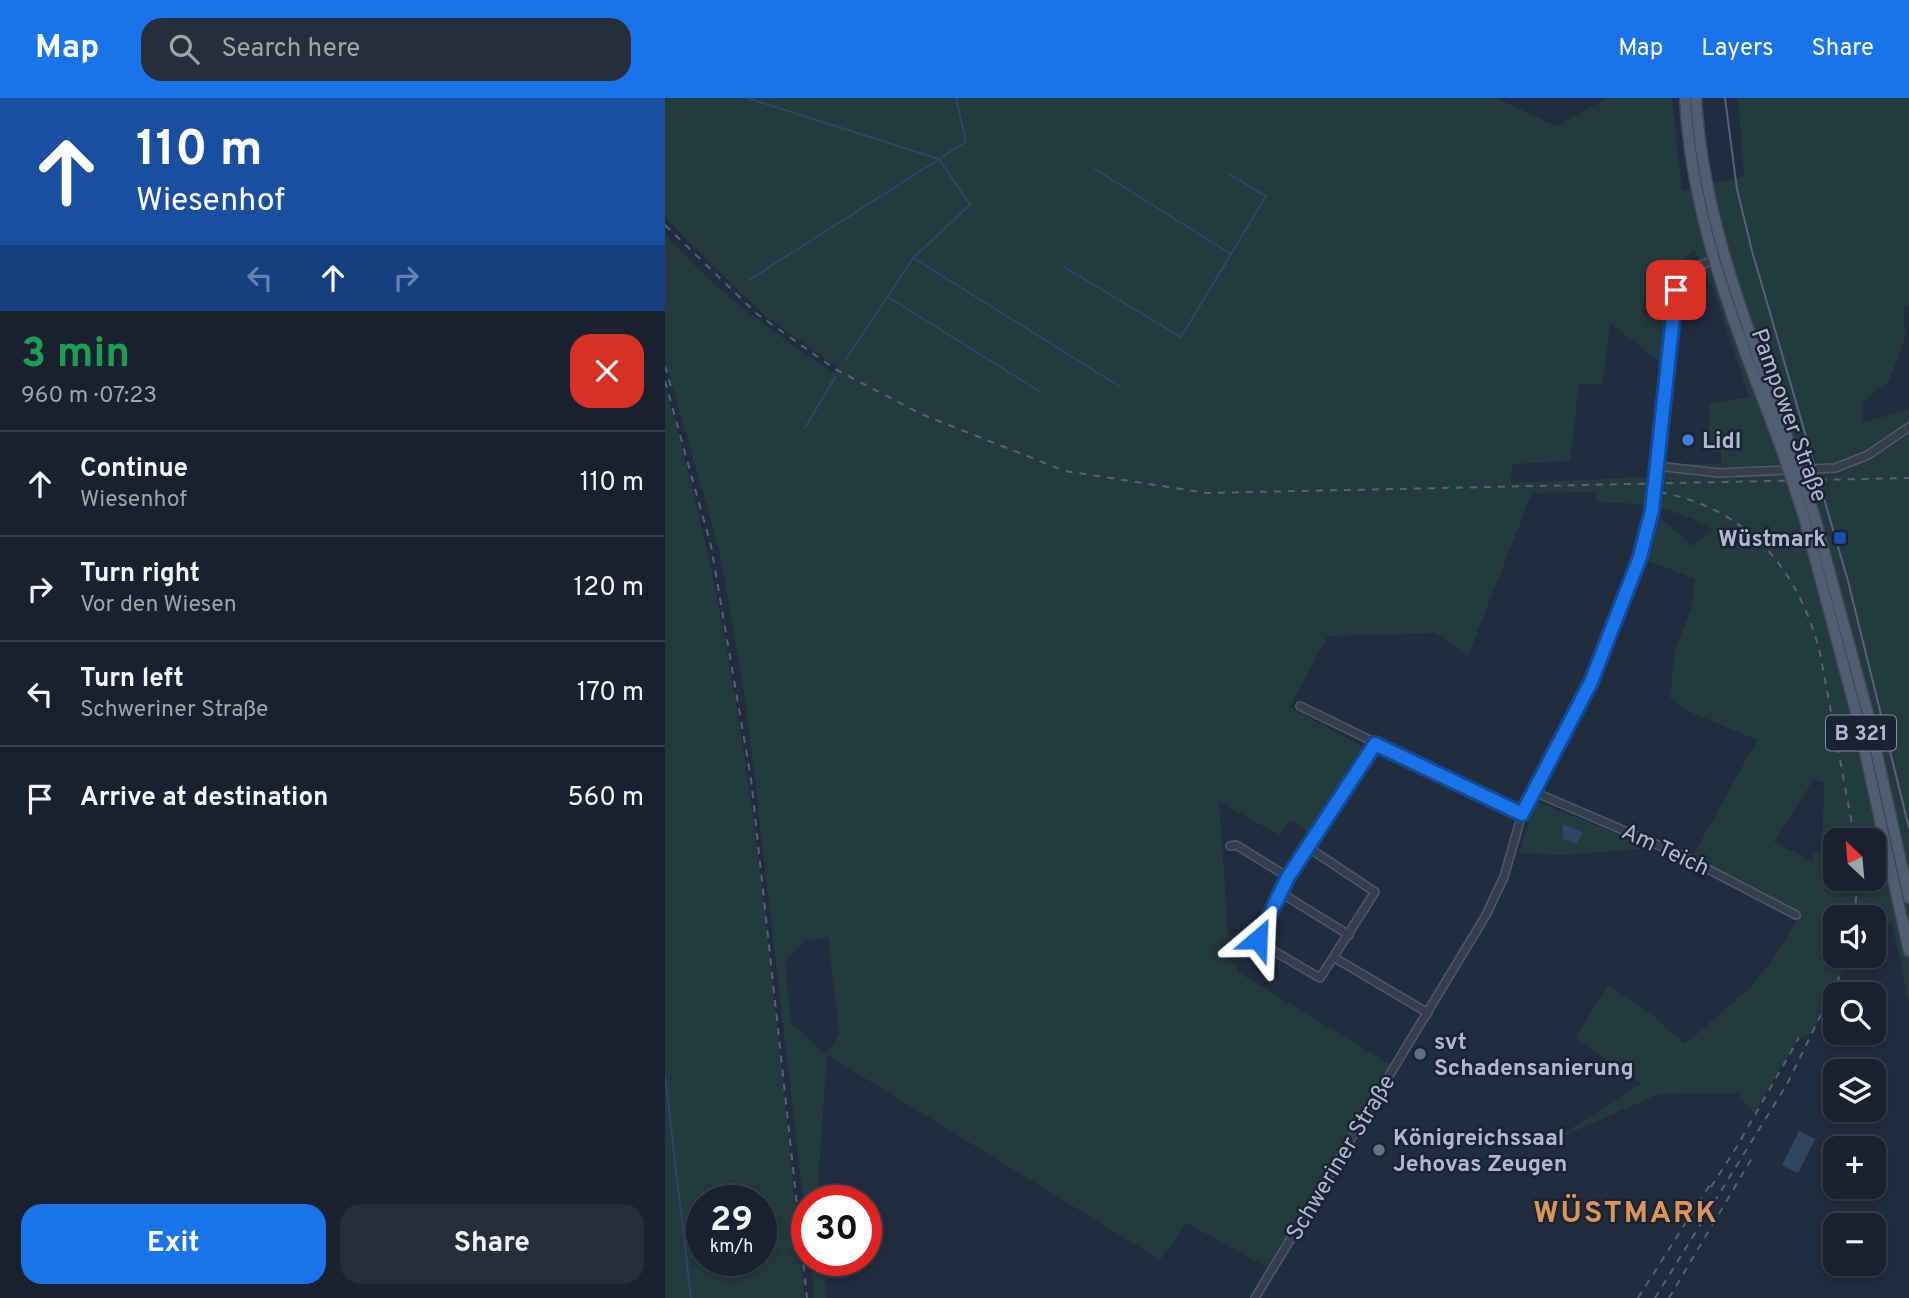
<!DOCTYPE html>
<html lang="en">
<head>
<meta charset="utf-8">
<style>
  :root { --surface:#19212e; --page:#262e3a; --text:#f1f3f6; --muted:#9fa3aa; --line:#373e4a; --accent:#1a73e8 }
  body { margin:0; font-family:Overpass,sans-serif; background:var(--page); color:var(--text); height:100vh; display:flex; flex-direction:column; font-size:26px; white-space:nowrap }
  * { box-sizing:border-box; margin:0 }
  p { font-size:23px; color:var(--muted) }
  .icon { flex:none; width:38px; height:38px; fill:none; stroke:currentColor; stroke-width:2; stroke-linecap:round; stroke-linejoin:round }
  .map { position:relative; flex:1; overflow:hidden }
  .details { display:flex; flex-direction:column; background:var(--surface); width:665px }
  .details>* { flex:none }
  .hud { background:#1a4fa0; color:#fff; overflow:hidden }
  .needle { width:46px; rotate:334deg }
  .controls { position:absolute; left:1158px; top:730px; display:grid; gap:14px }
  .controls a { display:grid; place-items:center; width:63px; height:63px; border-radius:14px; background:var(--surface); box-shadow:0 4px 10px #0003,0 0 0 2px var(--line); font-size:35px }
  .speed { position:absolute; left:21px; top:1087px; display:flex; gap:14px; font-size:35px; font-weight:700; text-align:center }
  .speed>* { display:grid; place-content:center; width:91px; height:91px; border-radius:50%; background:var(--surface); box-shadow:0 4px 10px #0003,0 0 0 2px var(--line); line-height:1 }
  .speed small { font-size:18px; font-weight:400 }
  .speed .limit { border:10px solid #d22; background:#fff; color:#111 }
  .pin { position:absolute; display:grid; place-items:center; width:60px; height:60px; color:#fff; margin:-30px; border-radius:14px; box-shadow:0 4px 10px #0006 }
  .me { position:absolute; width:77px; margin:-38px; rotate:26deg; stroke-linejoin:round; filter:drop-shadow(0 0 5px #0008) }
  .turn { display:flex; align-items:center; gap:24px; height:147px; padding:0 21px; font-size:32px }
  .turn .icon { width:91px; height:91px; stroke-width:2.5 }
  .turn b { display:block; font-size:49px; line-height:60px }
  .lanes { display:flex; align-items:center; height:66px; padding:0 21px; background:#0003; justify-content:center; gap:35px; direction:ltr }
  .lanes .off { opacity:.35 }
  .round { display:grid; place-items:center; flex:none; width:74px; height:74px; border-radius:21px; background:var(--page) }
  .head { display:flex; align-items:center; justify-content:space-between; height:119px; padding:0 21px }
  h1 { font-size:42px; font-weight:700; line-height:52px; color:#1e9e55 }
  .button { display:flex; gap:14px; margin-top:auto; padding:14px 21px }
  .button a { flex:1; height:80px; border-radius:21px; background:var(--accent); color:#fff; font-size:28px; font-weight:700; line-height:80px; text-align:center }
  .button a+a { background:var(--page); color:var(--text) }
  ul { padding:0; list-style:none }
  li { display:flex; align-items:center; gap:21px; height:105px; padding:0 21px; border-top:2px solid var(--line) }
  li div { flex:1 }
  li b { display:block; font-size:26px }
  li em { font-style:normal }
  header { display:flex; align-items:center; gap:42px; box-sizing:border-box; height:98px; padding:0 35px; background:var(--accent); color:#fff }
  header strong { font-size:33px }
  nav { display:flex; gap:38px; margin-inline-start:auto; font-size:24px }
  .search { width:490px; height:63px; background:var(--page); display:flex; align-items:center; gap:18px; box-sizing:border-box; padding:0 24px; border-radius:21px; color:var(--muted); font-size:26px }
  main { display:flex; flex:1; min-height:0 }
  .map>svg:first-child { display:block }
  .green { fill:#233a3e; fill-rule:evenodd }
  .water { fill:#314464 }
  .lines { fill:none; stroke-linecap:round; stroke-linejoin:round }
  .stream { stroke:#314464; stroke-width:2 }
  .minor-casing { stroke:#505968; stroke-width:10 }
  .primary-casing { stroke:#3e4756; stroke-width:13 }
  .minor { stroke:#353e4d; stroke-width:7 }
  .primary { stroke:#525d6d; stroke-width:10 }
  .tram { stroke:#566275; stroke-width:2 }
  .rail { stroke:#566275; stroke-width:2; stroke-dasharray:7 7; stroke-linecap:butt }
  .primary-bridge-casing { stroke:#3e4756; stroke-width:13; stroke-linecap:butt }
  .primary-bridge { stroke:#525d6d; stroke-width:10 }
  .route-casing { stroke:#114b97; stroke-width:18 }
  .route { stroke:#1a73e8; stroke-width:12 }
  .shop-dot { fill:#3f7fe0; stroke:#1a2332; stroke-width:2.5 }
  .transit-dot { fill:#1a4fb4; stroke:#1a2332; stroke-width:2.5 }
  .service-dot { fill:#5c6f8a; stroke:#1a2332; stroke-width:2.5 }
  .worship-dot { fill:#6b7280; stroke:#1a2332; stroke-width:2.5 }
  .labels { text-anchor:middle; stroke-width:5; stroke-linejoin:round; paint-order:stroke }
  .shield { fill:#1a2332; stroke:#838c9c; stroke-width:2 }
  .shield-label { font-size:21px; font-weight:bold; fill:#b0b9c9 }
  .street-label { font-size:23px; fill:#b0b9c9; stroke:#1a2332 }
  .poi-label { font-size:23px; font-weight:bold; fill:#b0b9c9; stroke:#1a2332; text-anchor:start }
  .district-label { font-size:30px; font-weight:bold; letter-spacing:2px; fill:#dd9557; stroke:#1a2332 }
</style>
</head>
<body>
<header>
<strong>Map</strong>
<div class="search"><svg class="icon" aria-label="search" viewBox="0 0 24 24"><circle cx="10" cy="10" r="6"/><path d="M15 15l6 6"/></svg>Search here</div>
<nav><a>Map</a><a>Layers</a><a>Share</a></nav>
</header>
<main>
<section class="details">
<div class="hud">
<div class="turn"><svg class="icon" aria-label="ahead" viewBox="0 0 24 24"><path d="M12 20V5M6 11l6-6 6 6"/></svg><div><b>110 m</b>Wiesenhof</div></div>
<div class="lanes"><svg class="icon off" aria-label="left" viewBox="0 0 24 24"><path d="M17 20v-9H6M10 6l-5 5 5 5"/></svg><svg class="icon" aria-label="ahead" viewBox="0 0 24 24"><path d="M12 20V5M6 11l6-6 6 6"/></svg><svg class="icon off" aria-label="right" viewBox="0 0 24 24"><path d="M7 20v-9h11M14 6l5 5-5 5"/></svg></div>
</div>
<div class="head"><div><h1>3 min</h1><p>960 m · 07:23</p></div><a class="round" style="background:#d93025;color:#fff"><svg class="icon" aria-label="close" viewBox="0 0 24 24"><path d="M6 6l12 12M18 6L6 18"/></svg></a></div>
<ul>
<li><svg class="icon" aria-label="ahead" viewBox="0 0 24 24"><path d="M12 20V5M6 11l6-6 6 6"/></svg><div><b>Continue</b><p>Wiesenhof</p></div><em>110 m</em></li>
<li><svg class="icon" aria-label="right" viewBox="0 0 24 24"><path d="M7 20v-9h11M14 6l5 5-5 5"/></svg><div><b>Turn right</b><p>Vor den Wiesen</p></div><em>120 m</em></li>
<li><svg class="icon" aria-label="left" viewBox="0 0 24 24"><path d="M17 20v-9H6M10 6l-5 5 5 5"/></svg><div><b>Turn left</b><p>Schweriner Straße</p></div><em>170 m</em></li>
<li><svg class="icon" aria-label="arrive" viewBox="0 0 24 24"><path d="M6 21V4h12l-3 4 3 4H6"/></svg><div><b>Arrive at destination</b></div><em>560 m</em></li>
</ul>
<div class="button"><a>Exit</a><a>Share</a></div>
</section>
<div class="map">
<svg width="1244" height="1200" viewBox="0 0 1244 1200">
  <rect width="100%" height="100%" fill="#212c3d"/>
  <path class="green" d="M0,0H831L891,28L942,0H1007L1017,93L1079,78L1073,0H1244V207L1239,209L1240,239L1224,283L1198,304L1197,325L1244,311V904L1227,824L1209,828V819H1171V858H1184L1148,934L1134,940L1089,1015L1072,995L994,996L887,1043L976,985L910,940L943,887L984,914L1020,946L1087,888L1113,854L1136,814L1028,757L1092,642L1022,613L1005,600L1010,553L1027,508L1030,481L981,462L992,417L1028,448L1047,432C1009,408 976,405 931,404L932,394L867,395L803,558L770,535L663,538L625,609L700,650L645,735L625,722L615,737L554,704L565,862L576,876L730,969L606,1172L522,1125L495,1162L162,957L154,1074L156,1102H142V1134L80,599L54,451L0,262V135C46,191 108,234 168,274L171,269L100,218L23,144L0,118ZM1029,151L1048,191L1084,299L1045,305L1042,354H1056V366H1005L998,358H986L983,379L846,385L847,366L905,363L914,286H938L945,225L996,265L999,220L978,217L982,167L1003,180ZM1149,681L1159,685L1157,754H1149L1148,763L1109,744ZM1171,742H1209V780H1171ZM163,839L174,936L161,956L126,925L120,864L140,843Z
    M0,290C89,585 107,895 140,1200H0ZM37,1102H96V1162H37Z
    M870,703L990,750L897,757L854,755Z
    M145,1162H159L161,1200H149Z"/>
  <path class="water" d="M898,726L918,734L912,746L898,741Z
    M1134,1033L1150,1041L1133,1075L1117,1067Z"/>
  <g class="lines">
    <path class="stream" d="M82,0L274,61L305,107L248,160L181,261
      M430,71L566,156
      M250,161L454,288
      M399,169L516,239L601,98L564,76
      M84,182L301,44L291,0
      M223,199L374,293
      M140,330L170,279
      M0,977L26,1200"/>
    <g class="minor-casing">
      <path id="minor" d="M992,368L1054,375L1170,370L1203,357L1244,329
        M635,608L857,716
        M867,693L1014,756L1131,817
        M565,748L571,747L623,779
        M644,750L623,779L593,841L595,845L655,880L710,794L644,750L710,646
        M616,795L684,837
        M670,860L763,915
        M590,1200L821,817L839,779L857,716L926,584L975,459L987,412L1011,192L1023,172L1054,160"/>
    </g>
    <g class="primary-casing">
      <path id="primary" d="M1020,0C1027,128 1074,237 1118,355
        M1031,0C1038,125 1086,238 1128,355
        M1149,416L1203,616L1244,800
        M1139,419L1192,618L1244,853"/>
    </g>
    <use href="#minor" class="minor"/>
    <use href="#primary" class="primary"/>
    <path class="tram" d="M1060,0L1072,91L1087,153L1183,483L1244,730"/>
    <path class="rail" d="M0,127L92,216L170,271L256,316L400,373L542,395L1244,380
      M0,268L7,292
      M0,283L46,448L86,681L142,1200
      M981,392C1076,404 1132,465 1155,555L1190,742
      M1190,819L1192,780
      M1076,1041L1134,940
      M1046,1089L1078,1039
      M973,1200L1048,1082
      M990,1200L1122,986L1173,882L1181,858
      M1004,1200L1087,1060"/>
    <g class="primary-bridge-casing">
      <path id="primary-bridge" d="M1118,355L1139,419
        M1128,355L1149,416"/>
    </g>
    <use href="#primary-bridge" class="primary-bridge"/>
  </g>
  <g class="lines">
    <g class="route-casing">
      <path id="route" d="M593,841L623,779L710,646L857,716L926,584L975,459L987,412L1011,192"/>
    </g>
    <use href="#route" class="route"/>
  </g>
  <circle class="shop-dot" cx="1023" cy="342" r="7"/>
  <rect class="transit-dot" x="1168" y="433" width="14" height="14" rx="3.5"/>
  <circle class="service-dot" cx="755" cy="956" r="7"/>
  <circle class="worship-dot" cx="714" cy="1052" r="7"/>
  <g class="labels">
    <rect class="shield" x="1161" y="617.5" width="70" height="35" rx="5"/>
    <g class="shield-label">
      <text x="1196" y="642">B 321</text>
    </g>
    <g class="street-label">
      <text transform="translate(1125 317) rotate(70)" y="8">Pampower Straße</text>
      <text transform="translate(1001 751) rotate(25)" y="8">Am Teich</text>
      <text transform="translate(675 1059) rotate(-59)" y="8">Schweriner Straße</text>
    </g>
    <g class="poi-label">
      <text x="1037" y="350">Lidl</text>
      <text x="1161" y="448" text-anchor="end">Wüstmark</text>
      <text x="769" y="951">svt<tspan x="769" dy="26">Schadensanierung</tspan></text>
      <text x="728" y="1047">Königreichssaal<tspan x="728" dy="26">Jehovas Zeugen</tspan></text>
    </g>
    <g class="district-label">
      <text x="961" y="1124">WÜSTMARK</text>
    </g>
  </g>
</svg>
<div class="controls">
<a><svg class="needle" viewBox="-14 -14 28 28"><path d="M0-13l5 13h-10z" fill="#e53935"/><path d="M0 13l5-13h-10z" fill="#9fa3aa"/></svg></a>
<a><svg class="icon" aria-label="sound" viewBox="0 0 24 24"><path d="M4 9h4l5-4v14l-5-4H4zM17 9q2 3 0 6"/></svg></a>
<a><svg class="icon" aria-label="search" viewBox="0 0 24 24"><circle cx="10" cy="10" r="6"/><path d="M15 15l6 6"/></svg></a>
<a><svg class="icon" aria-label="layers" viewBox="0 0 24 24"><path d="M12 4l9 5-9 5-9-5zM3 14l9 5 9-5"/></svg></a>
<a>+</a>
<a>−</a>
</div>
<div class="speed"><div>29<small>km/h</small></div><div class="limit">30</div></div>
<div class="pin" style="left:1011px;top:192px;background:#d93025"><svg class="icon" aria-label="arrive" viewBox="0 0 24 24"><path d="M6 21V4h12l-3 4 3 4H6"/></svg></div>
<svg class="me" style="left:593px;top:841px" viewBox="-20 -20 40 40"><path d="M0-17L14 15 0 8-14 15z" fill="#1a73e8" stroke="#fff" stroke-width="4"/></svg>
</div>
</main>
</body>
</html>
